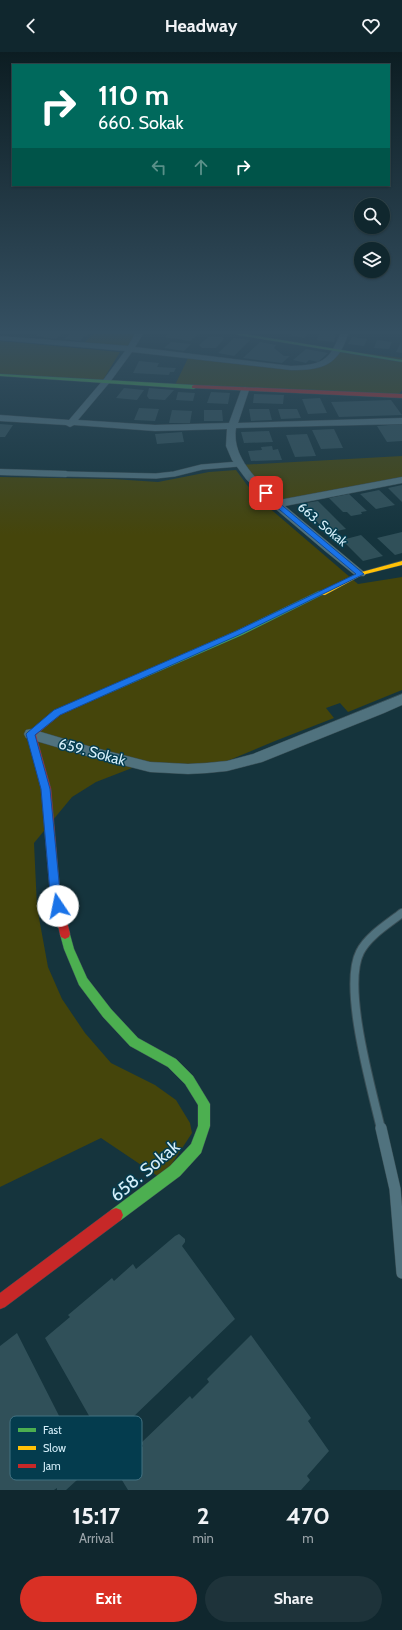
<!DOCTYPE html>
<html lang="en">
<head>
<meta charset="utf-8">
<style>
  :root { --surface:#10272e; --page:#1e333a; --text:#f1f3f6; --muted:#9ca5aa; --line:#30444a; --accent:#d93025 }
  body { margin:0; font-family:Cabin,sans-serif; background:var(--page); color:var(--text); height:100vh; display:flex; flex-direction:column; font-size:15px; white-space:nowrap }
  * { box-sizing:border-box; margin:0 }
  p { font-size:13px; color:var(--muted) }
  .icon { flex:none; width:22px; height:22px; fill:none; stroke:currentColor; stroke-width:2; stroke-linecap:round; stroke-linejoin:round }
  .map { position:relative; height:1438px; overflow:hidden }
  .sheet { display:flex; flex-direction:column; background:var(--surface); flex:1 }
  .sheet>* { flex:none }
  .top-card { position:absolute; left:12px; top:12px; width:378px; height:122px; border-radius:0px; box-shadow:0 1px 3px #0004,0 0 0 1px var(--line); background:#00695c; color:#fff; overflow:hidden }
  .buttons { position:absolute; left:354px; top:146px; display:grid; gap:8px }
  .buttons a { display:grid; place-items:center; width:36px; height:36px; border-radius:50%; background:var(--surface); box-shadow:0 1px 3px #0004,0 0 0 1px var(--line); font-size:20px }
  .pin { position:absolute; display:grid; place-items:center; width:34px; height:34px; color:#fff; margin:-17px; border-radius:8px; box-shadow:0 2px 6px #0006 }
  .me { position:absolute; width:44px; margin:-22px; rotate:349deg; stroke-linejoin:round; filter:drop-shadow(0 0 3px #0008) }
  .turn { display:flex; align-items:center; gap:14px; height:84px; padding:0 20px; font-size:18px }
  .turn .icon { width:52px; height:52px; stroke-width:2.5 }
  .turn b { display:block; font-size:28px; line-height:34px }
  .lanes { display:flex; align-items:center; height:38px; padding:0 20px; background:#0003; justify-content:center; gap:20px; direction:ltr }
  .lanes .off { opacity:.35 }
  .eta { display:flex; justify-content:space-evenly; align-items:center; height:68px; text-align:center }
  .eta b { font-size:24px; font-weight:800; line-height:28px }
  .button { display:flex; gap:8px; margin-top:auto; padding:8px 20px }
  .button a { flex:1; height:46px; border-radius:24px; background:var(--accent); color:#fff; font-size:16px; font-weight:800; line-height:46px; text-align:center }
  .button a+a { background:var(--page); color:var(--text) }
  header { display:flex; justify-content:space-between; align-items:center; height:52px; padding:0 20px; background:var(--surface); font-size:18px; font-weight:800 }
  .map>svg:first-child { display:block }
  .green { fill:#45450b }
  .building { fill:#305059 }
  .lines { fill:none; stroke-linecap:round; stroke-linejoin:round }
  .lane-far3-casing { stroke:#394e55; stroke-width:5 }
  .lane-far2-casing { stroke:#394e55; stroke-width:6 }
  .lane-far1-casing { stroke:#394e55; stroke-width:10 }
  .lane-casing { stroke:#394e55; stroke-width:12 }
  .street-casing { stroke:#394e55; stroke-width:1 }
  .fast-casing { stroke:#394e55; stroke-width:1 }
  .slow-casing { stroke:#394e55; stroke-width:1 }
  .jam-casing { stroke:#394e55; stroke-width:1 }
  .lane-far3 { stroke:#50727e; stroke-width:4 }
  .lane-far2 { stroke:#50727e; stroke-width:5 }
  .lane-far1 { stroke:#50727e; stroke-width:8 }
  .lane { stroke:#50727e; stroke-width:11 }
  .street { fill:#50727e; fill-rule:evenodd }
  .fast { fill:#4caf50; fill-rule:evenodd }
  .slow { fill:#ffc107; fill-rule:evenodd }
  .jam { fill:#c62828; fill-rule:evenodd }
  .route { fill:#1a73e8; stroke:#114b97 }
  .labels { text-anchor:middle; stroke-width:3; stroke-linejoin:round; paint-order:stroke }
  .far-street-label { font-size:13px; fill:#d5effa; stroke:#043c4e }
  .street-label { font-size:15px; fill:#d5effa; stroke:#043c4e }
  .near-street-label { font-size:18px; fill:#d5effa; stroke:#043c4e }
  .key { fill:#043c4e; stroke:#437282; stroke-width:1 }
  .key-label { font-size:11px; fill:#d5effa }
</style>
</head>
<body>
<header><svg class="icon" aria-label="back" viewBox="0 0 24 24"><path d="M15 5l-7 7 7 7"/></svg>Headway<svg class="icon" aria-label="heart" viewBox="0 0 24 24"><path d="M12 20l-8-8c-3-5 5-10 8-4 3-6 11-1 8 4z"/></svg></header>
<div class="map">
<svg width="402" height="1438" viewBox="0 0 402 1438">
  <rect width="100%" height="100%" fill="#15343d"/>
  <path class="green" d="M93,282H139L130,297L82,293Z
    M0,289L120,300L103,328L0,323Z
    M339,298L402,306V338L398,343L175,333L189,304L291,316L313,315Z
    M402,404V428L276,452L240,413Z
    M236,418L247,433L267,454L358,532L402,525V638L348,660L340,651L326,656L334,666L275,689L220,712L208,715L145,711L96,730L72,745L34,791L37,855L48,915L62,947L85,981L111,1011L155,1033L176,1048L190,1071L192,1081L162,1127L101,1086L0,1135V425L113,427L158,430L209,420Z"/>
  <path class="building" d="M39,282H62L56,287L36,284Z
    M70,282H87L80,289L64,287Z
    M168,282H199L190,289L164,285Z
    M291,282H308L304,286L289,283Z
    M319,282H336L334,290L317,288Z
    M209,284L222,285L224,287L216,296H202L199,293Z
    M352,285L367,287L364,294L348,292Z
    M234,286L250,288L234,304L218,301Z
    M377,288L392,290L389,297L374,296Z
    M171,290L191,292L184,299L164,296Z
    M260,290L276,293L274,296L284,304H290L282,311L243,306Z
    M401,290L402,301L396,300Z
    M306,297L328,301L318,310L309,308L306,311L293,308Z
    M139,309L159,311L157,315L176,316L174,320H170L169,323L133,321Z
    M124,336L144,338L137,348L116,346Z
    M149,336L174,338L165,348L149,347L147,344Z
    M178,340L195,341L193,349L176,348Z
    M211,340L230,341L228,352L207,351Z
    M254,342L284,343L283,352L253,351Z
    M320,346L327,361L308,362L302,347Z
    M391,348L402,363L339,365L331,350Z
    M139,356L159,357L155,369L134,368Z
    M249,357H269L272,368L251,369Z
    M278,357H297L301,366L281,367Z
    M172,358L192,359L190,371H169Z
    M204,358H222L223,369H204Z
    M0,372L13,373L5,385H0Z
    M402,372V389L387,390L377,374Z
    M334,377L343,396L321,397L312,378Z
    M269,379L273,390L244,391L241,380Z
    M182,380L184,390L157,392L155,382Z
    M307,382L316,404L295,405L286,383Z
    M272,394L273,398L278,397L282,408L251,409L248,399L262,398L261,395Z
    M402,433V450L388,436Z
    M379,438L395,453L376,457L360,442Z
    M349,442L367,459L361,460L362,462L351,464L347,460H343L329,446Z
    M318,449L346,477L328,481L300,452Z
    M402,480V501L395,503L377,486Z
    M361,483L383,504L363,509L342,488Z
    M179,1182L185,1187V1190L182,1194L235,1267L105,1392L45,1286L70,1265L68,1263L112,1226L114,1229L133,1212L136,1217L175,1184Z
    M17,1281L87,1419L66,1438H57V1436L54,1438H0V1294Z
    M251,1283L311,1366L308,1369L329,1399L307,1424L310,1428L301,1438H128L117,1420L143,1394L141,1391L190,1344L192,1347L209,1330L207,1327Z"/>
  <g class="lines">
    <g class="lane-far3-casing">
      <path id="lane-far3" d="M235,412H239"/>
    </g>
    <g class="lane-far2-casing">
      <path id="lane-far2" d="M66,422L156,424L174,422L202,415L239,412"/>
    </g>
    <g class="lane-far1-casing">
      <path id="lane-far1" d="M381,1077C372,1038 342,935 360,900C368,884 388,872 402,861"/>
    </g>
    <g class="lane-casing">
      <path id="lane" d="M381,1076L395,1137L402,1221"/>
    </g>
    <g class="street-casing">
      <path id="street" d="M135,282H143L135,295L291,314C321,313 329,310 340,282H348C338,314 322,318 291,318L132,300L110,330L78,368L155,373L229,371L241,338L245,335L249,338L238,371L402,366V372L236,376C231,406 259,430 279,448L402,425V431L285,454L364,520L366,522L364,524H356L325,499L272,454L246,427L232,408L226,394L227,377L155,379L74,373L70,375L66,373L0,369V363L69,368L104,327L125,299L0,288V284L128,294Z
        M0,417L66,419L71,422L66,425L0,423Z
        M402,642V653L384,661L262,710L227,719L207,721L188,722L150,720L87,704L26,686L24,682L26,678L31,677L88,694L150,710L188,712L207,711L227,709L253,702Z"/>
    </g>
    <g class="fast-casing">
      <path id="fast" d="M236,282H245L402,308V310L238,283Z
        M0,322L194,333L197,335L194,337L0,324Z
        M319,539H322L326,541L242,583L82,653H76L75,651L76,649L236,579Z
        M65,877L69,879L74,897L87,926L111,957L138,986L176,1007L193,1024L210,1052V1074L201,1101L180,1124L121,1168L116,1170L111,1168L109,1163L111,1158L170,1114L191,1092L198,1074V1053L185,1032L168,1015L130,994L103,965L79,933L64,897L60,882L61,879Z"/>
    </g>
    <g class="slow-casing">
      <path id="slow" d="M402,509V513L362,523L325,543H322L318,541L358,521Z"/>
    </g>
    <g class="jam-casing">
      <path id="jam" d="M194,333L402,342V346L192,336V334Z
        M79,648L82,649L83,651L82,653L60,663L36,683L51,737L60,840L70,882L69,885L65,887L61,885L60,882L50,840L41,737L27,682L54,659Z
        M116,1156L121,1158L123,1163L121,1168L5,1255L0,1257V1241L111,1158Z"/>
    </g>
    <use href="#lane-far3" class="lane-far3"/>
    <use href="#lane-far2" class="lane-far2"/>
    <use href="#lane-far1" class="lane-far1"/>
    <use href="#lane" class="lane"/>
    <use href="#street" class="street"/>
    <use href="#fast" class="fast"/>
    <use href="#slow" class="slow"/>
    <use href="#jam" class="jam"/>
  </g>
  <linearGradient id="sky" x2="0" y2="1"><stop stop-color="#0c1d22"/><stop offset="0.58" stop-color="#355062"/><stop offset="1" stop-color="#355062" stop-opacity="0"/></linearGradient>
  <rect width="402" height="483" fill="url(#sky)"/>
  <path class="route" d="M264,440H268L278,450L364,522L241,582L60,663L35,683L50,737L60,840L64,854L62,857L58,859L55,857L50,840L41,737L26,682L28,680L54,658L236,579L356,522L274,453L264,443Z"/>
  <g class="labels">
    <g class="far-street-label">
      <text transform="translate(323 472) rotate(40)" y="5">663. Sokak</text>
    </g>
    <g class="street-label">
      <text transform="translate(92 700) rotate(15)" y="5">659. Sokak</text>
    </g>
    <g class="near-street-label">
      <text transform="translate(145 1119) rotate(-40)" y="6">658. Sokak</text>
    </g>
  </g>
  <rect x="10" y="1364" width="132" height="64" rx="6" class="key"/>
  <rect x="18" y="1376" width="18" height="4" fill="#4caf50"/>
  <rect x="18" y="1394" width="18" height="4" fill="#ffc107"/>
  <rect x="18" y="1412" width="18" height="4" fill="#c62828"/>
  <g class="key-label">
    <text x="43" y="1382">Fast</text>
    <text x="43" y="1400">Slow</text>
    <text x="43" y="1418">Jam</text>
  </g>
</svg>
<div class="buttons">
<a><svg class="icon" aria-label="search" viewBox="0 0 24 24"><circle cx="10" cy="10" r="6"/><path d="M15 15l6 6"/></svg></a>
<a><svg class="icon" aria-label="layers" viewBox="0 0 24 24"><path d="M12 4l9 5-9 5-9-5zM3 14l9 5 9-5"/></svg></a>
</div>
<div class="pin" style="left:266px;top:441px;background:#d93025"><svg class="icon" aria-label="arrive" viewBox="0 0 24 24"><path d="M6 21V4h12l-3 4 3 4H6"/></svg></div>
<svg class="me" style="left:58px;top:854px" viewBox="-20 -20 40 40"><circle r="19" fill="#fff"/><path d="M0-13L10 11 0 6-10 11z" fill="#1a73e8"/></svg>
<div class="top-card">
<div class="turn"><svg class="icon" aria-label="right" viewBox="0 0 24 24"><path d="M7 20v-9h11M14 6l5 5-5 5"/></svg><div><b>110 m</b>660. Sokak</div></div>
<div class="lanes"><svg class="icon off" aria-label="left" viewBox="0 0 24 24"><path d="M17 20v-9H6M10 6l-5 5 5 5"/></svg><svg class="icon off" aria-label="ahead" viewBox="0 0 24 24"><path d="M12 20V5M6 11l6-6 6 6"/></svg><svg class="icon" aria-label="right" viewBox="0 0 24 24"><path d="M7 20v-9h11M14 6l5 5-5 5"/></svg></div>
</div>
</div>
<section class="sheet">
<div class="eta">
<div><b>15:17</b><p>Arrival</p></div>
<div><b>2</b><p>min</p></div>
<div><b>470</b><p>m</p></div>
</div>
<div class="button"><a>Exit</a><a>Share</a></div>
</section>
</body>
</html>
